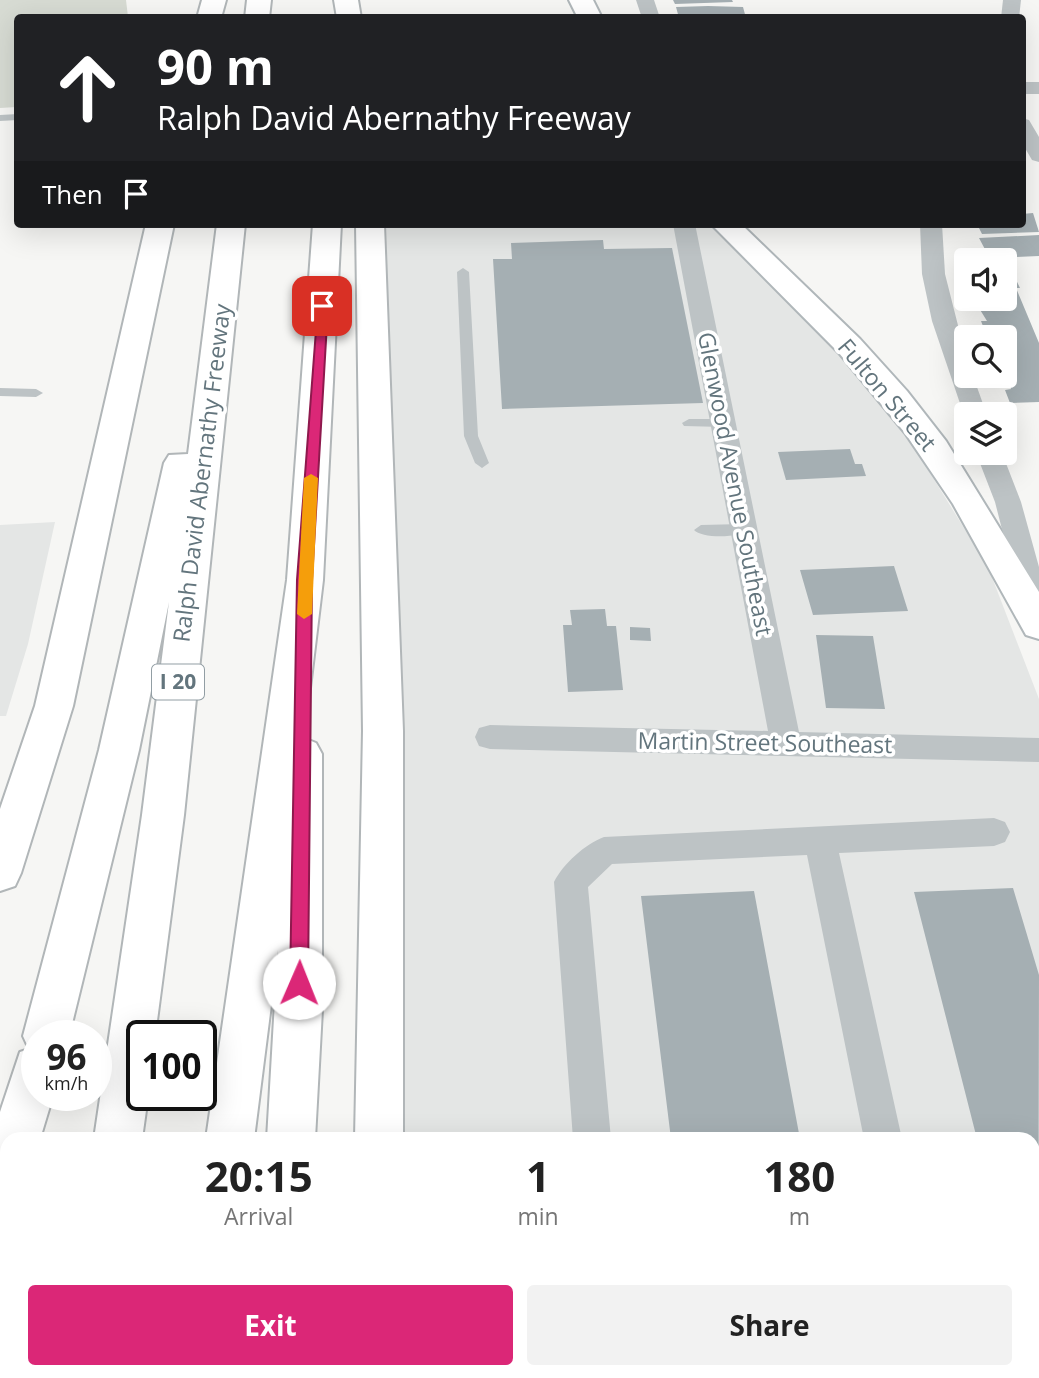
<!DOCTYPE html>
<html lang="en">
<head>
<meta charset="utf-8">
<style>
  :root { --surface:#fff; --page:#f2f2f2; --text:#222; --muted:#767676; --accent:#db2777 }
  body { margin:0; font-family:"Open Sans",sans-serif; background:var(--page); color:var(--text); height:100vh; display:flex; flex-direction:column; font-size:26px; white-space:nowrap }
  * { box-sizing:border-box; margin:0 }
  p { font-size:23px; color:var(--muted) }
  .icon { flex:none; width:38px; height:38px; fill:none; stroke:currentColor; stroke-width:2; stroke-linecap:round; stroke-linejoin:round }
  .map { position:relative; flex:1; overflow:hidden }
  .side { position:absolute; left:0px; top:1132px; width:1040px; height:247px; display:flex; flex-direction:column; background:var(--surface); border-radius:21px 21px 0 0; box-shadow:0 7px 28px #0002 }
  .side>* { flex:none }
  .banner { position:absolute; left:14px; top:14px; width:1012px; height:214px; border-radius:7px; box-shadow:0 7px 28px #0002; background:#202124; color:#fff; overflow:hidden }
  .tools { position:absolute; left:954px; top:248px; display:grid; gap:14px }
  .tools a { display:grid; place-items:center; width:63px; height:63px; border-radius:7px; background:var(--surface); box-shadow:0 7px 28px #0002; font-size:35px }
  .speed { position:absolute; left:21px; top:1020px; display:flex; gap:14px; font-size:35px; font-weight:700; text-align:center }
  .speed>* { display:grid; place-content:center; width:91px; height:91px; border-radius:50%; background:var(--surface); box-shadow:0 7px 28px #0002; line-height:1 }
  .speed small { font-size:18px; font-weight:400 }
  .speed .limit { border:4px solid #111; border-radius:10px; background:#fff; color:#111 }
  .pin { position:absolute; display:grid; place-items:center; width:60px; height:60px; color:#fff; margin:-30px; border-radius:14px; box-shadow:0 4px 10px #0006 }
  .me { position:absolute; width:77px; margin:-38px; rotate:1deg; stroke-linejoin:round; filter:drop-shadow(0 0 5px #0008) }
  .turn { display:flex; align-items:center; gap:24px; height:147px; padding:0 28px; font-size:32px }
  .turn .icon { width:91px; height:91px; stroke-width:2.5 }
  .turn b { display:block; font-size:49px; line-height:60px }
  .then { display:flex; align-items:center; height:66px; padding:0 28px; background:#0003; gap:14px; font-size:26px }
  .eta { display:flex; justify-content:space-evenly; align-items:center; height:119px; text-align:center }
  .eta b { font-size:42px; font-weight:700; line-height:49px }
  .button { display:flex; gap:14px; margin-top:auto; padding:14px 28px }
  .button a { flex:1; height:80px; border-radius:7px; background:var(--accent); color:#fff; font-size:28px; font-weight:700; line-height:80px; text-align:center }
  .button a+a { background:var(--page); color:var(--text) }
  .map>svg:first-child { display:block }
  .built { fill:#e4e6e5 }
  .green { fill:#d7dbd3 }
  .building { fill:#a5afb3 }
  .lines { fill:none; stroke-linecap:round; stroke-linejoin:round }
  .secondary-casing { stroke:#b0b7ba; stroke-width:4 }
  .highway-casing { stroke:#b1b6b8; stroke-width:4 }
  .lane { fill:#bdc3c5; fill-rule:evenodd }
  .street { fill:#bdc3c5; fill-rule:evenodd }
  .secondary { fill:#fff; fill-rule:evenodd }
  .highway { fill:#fff; fill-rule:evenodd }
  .route { fill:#db2777; stroke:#8e194d; stroke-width:2 }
  .slow { fill:#f59e0b }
  .labels { text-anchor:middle; stroke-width:7; stroke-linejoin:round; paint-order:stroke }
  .shield { fill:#fff; stroke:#929ea4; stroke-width:2 }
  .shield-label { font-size:21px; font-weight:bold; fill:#63757d }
  .street-label { font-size:23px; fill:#63757d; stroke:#fff }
</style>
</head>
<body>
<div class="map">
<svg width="1039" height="1378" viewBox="0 0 1039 1378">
  <rect width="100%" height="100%" fill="#f6f6f4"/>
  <path class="built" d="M386,224H720L874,382L988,567L1039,699V1378H400V1372H1032V1139H397Z
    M55,522L28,644L6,716H0V525Z"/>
  <path class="green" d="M0,0H126L128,17L18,18L17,107L0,108Z"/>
  <path class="building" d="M673,0H732L733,2L675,4Z
    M708,6L743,7L746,18H679L676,7Z
    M1033,213L1039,232L982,234L977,224H1022V214Z
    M1039,235V256L996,258L988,255L979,238Z
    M603,240L604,249L672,248L703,403L502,409L493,259H512L511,243Z
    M1004,265H1009L1020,288H1016L1039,343V402L1010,403L1005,390L1011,389L1007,379L999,376H1004V338L986,334L981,321H987L974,300L1004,299Z
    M850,449L855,464H862L866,476L786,480L778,452Z
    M894,566L908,611L813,615L800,570Z
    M605,609L607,626H616L623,690L568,692L563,625H572L570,610Z
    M630,627L650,628L651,641L630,640Z
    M816,635L873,636L885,709L826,708Z
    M1013,888L1039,975L1038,1377L1032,1355V1139H977L914,892Z
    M754,891L800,1139H671L641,896Z"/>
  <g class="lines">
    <g class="secondary-casing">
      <path id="secondary" d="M569,0H593L602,18H578Z
        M711,224H741L860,339L907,391L946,441L1039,592V639L1026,635L953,504L905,433L839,353Z"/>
    </g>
    <g class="highway-casing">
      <path id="highway" d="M202,0H226L221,18H197Z
        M247,0H271L269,18H245Z
        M334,0H358L361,18H337Z
        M146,224H174L73,706L21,873L15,886L0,891V809L35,706Z
        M217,224H245L184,815L155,1036H142V1096H148L142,1139H94L142,815L169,602L139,750L69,1036H37V1096H53L40,1139H7V1218L0,1221V1112L20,1052L29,1049L23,1036L99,750L164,463L169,455L188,454Z
        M313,224H341L323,580L304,738L316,743L322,754V1010L315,1139H267L278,950L254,1139H206L287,580Z
        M356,224H384L403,731V1139H355L363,731Z
        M51,1372H105L104,1378H50Z
        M171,1372H225L224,1378H170Z
        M249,1372H303V1378H249Z
        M349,1372H403L402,1378H348Z"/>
    </g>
    <path class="lane" d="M18,114V120L0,121V115Z
      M630,224H671L665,227L635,228Z
      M463,268L469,272L478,436L489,463L482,468L475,463L464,436L457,272Z
      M0,388L36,389L43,393L36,397L0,396Z
      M689,419H723L730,423L723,427L684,426L682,423Z
      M743,524L750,529C742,538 702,539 694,530L701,525Z"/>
    <path class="street" d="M636,0H654L660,18H642Z
      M1003,0H1021L1019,18H1001Z
      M1022,82H1039V94H1022Z
      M1022,118L1029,120L1039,137V162L1032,160L1022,143Z
      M673,224H695L799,732L1039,738V762L490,749L479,746L475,737L479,728L490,725L768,731Z
      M920,224H942L945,274L966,357V376H973L987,415H966V421L932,321L922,274Z
      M976,453H1002L1021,502L1039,567V630L1029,627L1025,619L995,502Z
      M994,818L1005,822L1010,832L1005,842L994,846L839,853L902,1139H864L807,855L612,864L588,887L611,1139H573L554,882C563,864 585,844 604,837Z
      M590,1372H632V1378H590Z
      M910,1372H952L953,1378H911Z"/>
    <use href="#secondary" class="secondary"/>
    <use href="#highway" class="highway"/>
  </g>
  <path class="route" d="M318,304L328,306L312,580L308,983L306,989L299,992L292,989L290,983L297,580Z"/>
  <path class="slow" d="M311,474L318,478L312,614L304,619L297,614L304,478Z"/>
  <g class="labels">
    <rect class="shield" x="152" y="664.5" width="52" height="35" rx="5"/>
    <g class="shield-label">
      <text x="178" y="689">I 20</text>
    </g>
    <g class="street-label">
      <text transform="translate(887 395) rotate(50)" y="8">Fulton Street</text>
      <text transform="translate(202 473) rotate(-83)" y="8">Ralph David Abernathy Freeway</text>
      <text transform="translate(735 484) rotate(79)" y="8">Glenwood Avenue Southeast</text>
      <text transform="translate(765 743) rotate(1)" y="8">Martin Street Southeast</text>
    </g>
  </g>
</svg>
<div class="tools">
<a><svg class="icon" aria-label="sound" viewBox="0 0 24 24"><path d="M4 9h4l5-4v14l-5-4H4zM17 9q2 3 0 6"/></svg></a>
<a><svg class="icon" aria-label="search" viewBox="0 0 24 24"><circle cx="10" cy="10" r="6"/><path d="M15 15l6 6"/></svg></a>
<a><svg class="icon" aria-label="layers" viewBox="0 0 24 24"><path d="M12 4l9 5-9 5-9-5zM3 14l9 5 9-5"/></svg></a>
</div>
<div class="speed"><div>96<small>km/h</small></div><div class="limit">100</div></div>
<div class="pin" style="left:322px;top:306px;background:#d93025"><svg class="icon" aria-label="arrive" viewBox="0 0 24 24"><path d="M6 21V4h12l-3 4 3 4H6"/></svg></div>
<svg class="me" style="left:299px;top:983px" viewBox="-20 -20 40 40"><circle r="19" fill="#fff"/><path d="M0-13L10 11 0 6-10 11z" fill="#db2777"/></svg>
<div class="banner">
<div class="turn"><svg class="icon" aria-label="ahead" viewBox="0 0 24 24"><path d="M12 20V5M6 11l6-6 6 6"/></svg><div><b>90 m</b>Ralph David Abernathy Freeway</div></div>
<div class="then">Then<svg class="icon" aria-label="arrive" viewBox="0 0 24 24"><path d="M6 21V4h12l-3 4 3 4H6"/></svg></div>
</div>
<section class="side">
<div class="eta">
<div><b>20:15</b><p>Arrival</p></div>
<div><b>1</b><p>min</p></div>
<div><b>180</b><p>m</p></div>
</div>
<div class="button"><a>Exit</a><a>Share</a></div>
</section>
</div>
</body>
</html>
